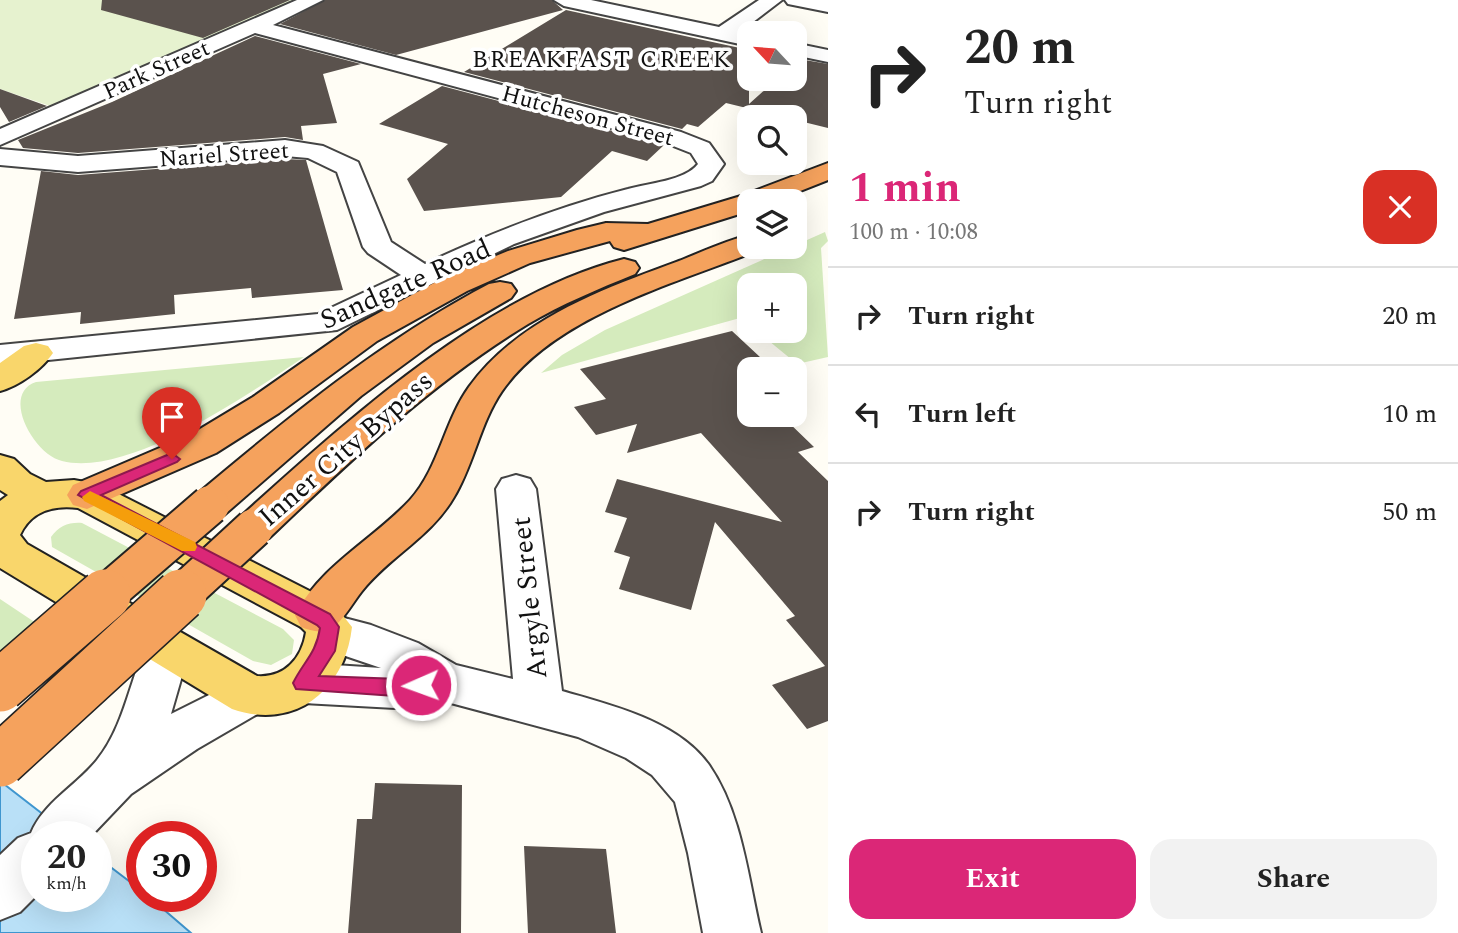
<!DOCTYPE html>
<html lang="en">
<head>
<meta charset="utf-8">
<style>
  :root { --surface:#fff; --page:#f2f2f2; --text:#222; --muted:#767676; --line:#e0e0e0; --accent:#db2777 }
  body { margin:0; font-family:Spectral,serif; background:var(--page); color:var(--text); height:100vh; display:flex; flex-direction:column; font-size:26px; white-space:nowrap }
  * { box-sizing:border-box; margin:0 }
  p { font-size:23px; color:var(--muted) }
  .icon { flex:none; width:38px; height:38px; fill:none; stroke:currentColor; stroke-width:2; stroke-linecap:round; stroke-linejoin:round }
  .map { position:relative; flex:1; overflow:hidden }
  .details { display:flex; flex-direction:column; background:var(--surface); width:630px }
  .details>* { flex:none }
  .guide { background:#fff; color:var(--text); overflow:hidden }
  .needle { width:46px; rotate:296deg }
  .tools { position:absolute; left:737px; top:21px; display:grid; gap:14px }
  .tools a { display:grid; place-items:center; width:70px; height:70px; border-radius:14px; background:var(--surface); box-shadow:0 7px 28px #0002; font-size:35px }
  .speed { position:absolute; left:21px; top:821px; display:flex; gap:14px; font-size:35px; font-weight:700; text-align:center }
  .speed>* { display:grid; place-content:center; width:91px; height:91px; border-radius:50%; background:var(--surface); box-shadow:0 7px 28px #0002; line-height:1 }
  .speed small { font-size:18px; font-weight:400 }
  .speed .limit { border:10px solid #d22; background:#fff; color:#111 }
  .pin { position:absolute; display:grid; place-items:center; width:60px; height:60px; color:#fff; margin:-72px -30px; border-radius:50% 50% 50% 0; rotate:-45deg; box-shadow:0 0 7px #0007 }
  .pin .icon { rotate:45deg }
  .me { position:absolute; width:77px; margin:-38px; rotate:268deg; stroke-linejoin:round; filter:drop-shadow(0 0 5px #0008) }
  .turn { display:flex; align-items:center; gap:24px; height:147px; padding:0 21px; font-size:32px }
  .turn .icon { width:91px; height:91px; stroke-width:2.5 }
  .turn b { display:block; font-size:49px; line-height:60px }
  .round { display:grid; place-items:center; flex:none; width:74px; height:74px; border-radius:21px; background:var(--page) }
  .head { display:flex; align-items:center; justify-content:space-between; height:119px; padding:0 21px }
  h1 { font-size:42px; font-weight:700; line-height:52px; color:var(--accent) }
  .action { display:flex; gap:14px; margin-top:auto; padding:14px 21px }
  .action a { flex:1; height:80px; border-radius:21px; background:var(--accent); color:#fff; font-size:28px; font-weight:700; line-height:80px; text-align:center }
  .action a+a { background:var(--page); color:var(--text) }
  ul { padding:0; list-style:none }
  li { display:flex; align-items:center; gap:21px; height:98px; padding:0 21px; border-top:2px solid var(--line) }
  li div { flex:1 }
  li b { display:block; font-size:26px }
  li em { font-style:normal }
  main { display:flex; flex:1; min-height:0 }
  .map>svg:first-child { display:block }
  .green { fill:#d5ebbd }
  .pitch { fill:#e6f2cf }
  .water { fill:#b9e0f7; stroke:#3f96cf; stroke-width:2 }
  .building { fill:#5a524d }
  .lines { fill:none; stroke-linecap:round; stroke-linejoin:round }
  .minor-casing { stroke:#444; stroke-width:4 }
  .major-casing { stroke:#222; stroke-width:4 }
  .highway-casing { stroke:#222; stroke-width:4 }
  .minor { fill:#fff; fill-rule:evenodd }
  .major { fill:#f9d66b; fill-rule:evenodd }
  .highway { fill:#f5a25d; fill-rule:evenodd }
  .highway-bridge-far1-casing { stroke:#222; stroke-width:42; stroke-linecap:butt }
  .highway-bridge-casing { stroke:#222; stroke-width:54; stroke-linecap:butt }
  .highway-bridge-far1 { stroke:#f5a25d; stroke-width:38 }
  .highway-bridge { stroke:#f5a25d; stroke-width:51 }
  .route { fill:#db2777; stroke:#8e194d; stroke-width:2 }
  .slow { fill:#f59e0b }
  .labels { text-anchor:middle; stroke-width:7; stroke-linejoin:round; paint-order:stroke }
  .far-street-label { font-size:23px; fill:#111; stroke:#fff }
  .far-neighbourhood-label { font-size:24px; letter-spacing:2px; fill:#111; stroke:#fff }
  .street-label { font-size:28px; fill:#111; stroke:#fff }
</style>
</head>
<body>
<main>
<div class="map">
<svg width="828" height="933" viewBox="0 0 828 933">
  <rect width="100%" height="100%" fill="#fffdf5"/>
  <path class="green" d="M825,232L828,241L821,248L828,357L797,364L757,331H794V285H749V324L740,318L541,373L562,355L605,330Z
    M304,357C250,393 129,478 62,461C34,455 0,394 36,382Z
    M82,523L283,629L294,640L292,654L271,665L253,661L52,547L51,537C59,526 69,522 82,523Z
    M0,599L45,629L0,665Z"/>
  <path class="pitch" d="M0,0H297L50,106L0,89Z"/>
  <path class="water" d="M0,781L71,836H37V896H96V856L142,891V896H148L191,933H0Z"/>
  <path class="building" d="M102,0H290L203,38L101,10Z
    M325,0H552L563,10L396,55L280,24Z
    M566,10L749,50V104L777,79H794V62L799,59L828,64V128L726,103L698,127L687,124L682,129L464,72Z
    M255,36L361,64L323,74L337,123L301,126L303,140L285,137L78,153L23,148L18,140L112,102Z
    M442,86L662,144L664,145L647,161L612,151L561,197L424,211L407,179L448,144L379,124Z
    M0,89L47,106L9,122L0,107Z
    M285,159L306,160L343,290L252,298L251,288L174,295L175,314L80,324L81,312L14,319L41,171L78,175Z
    M732,331L773,369H749V415H794V408L802,415L785,419L814,447L798,452L828,481V721L807,729L772,685L825,666L786,620L795,616L715,522L691,610L619,589L630,557L614,552L627,518L605,512L617,479L782,522L701,433L627,453L637,424L596,435L574,407L606,399L580,369Z
    M375,783L462,785L461,933H348L357,819H372Z
    M524,846L606,849L616,933H528Z"/>
  <g class="lines">
    <g class="minor-casing">
      <path id="minor" d="M297,0H323L273,25L681,132L709,143L724,164L712,181L701,186L604,212L514,244L337,330L0,365V345L318,314L401,275L368,253L363,247L337,172L308,158L285,156L78,172L0,165V149L78,156L285,140L323,146L358,162L391,242L425,264C491,233 557,207 628,189C648,183 685,181 698,164L691,153L663,142L255,33L0,145V129Z
        M554,0H591L719,27L759,0H782L740,32L749,34V46L564,6Z
        M785,0H828V12L788,4Z
        M794,43L828,50V62L794,55Z
        M516,475L530,479L536,489L562,691C611,705 678,721 709,765C742,813 748,878 761,933H703L688,853L675,802L652,775L626,758L578,737L447,702L395,708L303,703L286,697L279,683L286,669L303,663L381,668L313,645L306,632L313,619L329,614L371,625L418,643L456,665L513,679L496,489L502,479Z
        M167,630L183,635L190,648L171,714L249,675L266,681L273,695L266,709L197,749L131,794L91,836H37V895L20,912L0,920V855L18,838L31,833C44,802 76,786 97,760C126,724 130,675 151,635Z"/>
    </g>
    <g class="major-casing">
      <path id="major" d="M36,343L48,346L53,353C42,369 19,386 0,391V363L24,346Z
        M0,455L14,459L30,474L46,482L74,480L101,485L333,603L352,627C345,690 295,731 232,709L0,568V501L8,495L0,490ZM78,508L301,627L306,632C302,658 285,678 257,676L27,544L20,535C31,511 53,505 78,508Z"/>
    </g>
    <g class="highway-casing">
      <path id="highway" d="M828,163V180L775,201H749V211L624,250L614,247L610,241L530,263L467,291L377,341L279,413L216,453L87,509L73,505L67,495L73,485L190,435L253,397L353,327L445,277L508,251L577,230L606,223L648,224L741,196Z
        M749,235V247H762L759,250C677,283 555,315 502,391C480,423 474,464 454,497C431,537 390,556 362,591C353,602 343,621 332,628C321,634 312,631 301,627L295,615C322,564 373,540 410,500C439,468 444,422 469,387C518,319 603,289 679,261C702,252 725,241 749,235Z
        M624,259L635,262L639,268L635,274C598,289 562,304 528,324C431,383 350,461 269,538L254,543L239,538L233,528L239,518C345,423 484,294 624,259Z
        M500,282L511,284L516,291L511,298L433,343L361,396L224,515L210,519L196,515L190,505L196,495C289,417 381,341 489,284Z"/>
    </g>
    <use href="#minor" class="minor"/>
    <use href="#major" class="major"/>
    <use href="#highway" class="highway"/>
    <g class="highway-bridge-far1-casing">
      <path id="highway-bridge-far1" d="M103,597L210,505
        M179,597L254,528"/>
    </g>
    <g class="highway-bridge-casing">
      <path id="highway-bridge" d="M0,686L105,595
        M0,761L181,595"/>
    </g>
    <use href="#highway-bridge-far1" class="highway-bridge-far1"/>
    <use href="#highway-bridge" class="highway-bridge"/>
  </g>
  <path class="route" d="M172,453L180,459L177,462L101,495L330,614L339,627L335,651L319,676L428,680L431,685L428,691L395,696L296,689L293,683C304,661 316,654 320,628L317,625L78,495L81,491Z"/>
  <path class="slow" d="M90,491L195,542L197,547L195,551H182L84,501L82,497Z"/>
  <g class="labels">
    <g class="far-street-label">
      <text transform="translate(156 69) rotate(-24)" y="8">Park Street</text>
      <text transform="translate(588 115) rotate(15)" y="8">Hutcheson Street</text>
      <text transform="translate(224 154) rotate(-4)" y="8">Nariel Street</text>
    </g>
    <g class="far-neighbourhood-label">
      <text x="602" y="67">BREAKFAST CREEK</text>
    </g>
    <g class="street-label">
      <text transform="translate(405 283) rotate(-24)" y="10">Sandgate Road</text>
      <text transform="translate(345 448) rotate(-41)" y="10">Inner City Bypass</text>
      <text transform="translate(528 598) rotate(-96)" y="10">Argyle Street</text>
    </g>
  </g>
</svg>
<div class="tools">
<a><svg class="needle" viewBox="-14 -14 28 28"><path d="M0-13l5 13h-10z" fill="#e53935"/><path d="M0 13l5-13h-10z" fill="#767676"/></svg></a>
<a><svg class="icon" aria-label="search" viewBox="0 0 24 24"><circle cx="10" cy="10" r="6"/><path d="M15 15l6 6"/></svg></a>
<a><svg class="icon" aria-label="layers" viewBox="0 0 24 24"><path d="M12 4l9 5-9 5-9-5zM3 14l9 5 9-5"/></svg></a>
<a>+</a>
<a>−</a>
</div>
<div class="speed"><div>20<small>km/h</small></div><div class="limit">30</div></div>
<div class="pin" style="left:172px;top:459px;background:#d93025"><svg class="icon" aria-label="arrive" viewBox="0 0 24 24"><path d="M6 21V4h12l-3 4 3 4H6"/></svg></div>
<svg class="me" style="left:421px;top:685px" viewBox="-20 -20 40 40"><circle r="17" fill="#db2777" stroke="#fff" stroke-width="3"/><path d="M0-11L8 9 0 5-8 9z" fill="#fff"/></svg>
</div>
<section class="details">
<div class="guide">
<div class="turn"><svg class="icon" aria-label="right" viewBox="0 0 24 24"><path d="M7 20v-9h11M14 6l5 5-5 5"/></svg><div><b>20 m</b>Turn right</div></div>
</div>
<div class="head"><div><h1>1 min</h1><p>100 m · 10:08</p></div><a class="round" style="background:#d93025;color:#fff"><svg class="icon" aria-label="close" viewBox="0 0 24 24"><path d="M6 6l12 12M18 6L6 18"/></svg></a></div>
<ul>
<li><svg class="icon" aria-label="right" viewBox="0 0 24 24"><path d="M7 20v-9h11M14 6l5 5-5 5"/></svg><div><b>Turn right</b></div><em>20 m</em></li>
<li><svg class="icon" aria-label="left" viewBox="0 0 24 24"><path d="M17 20v-9H6M10 6l-5 5 5 5"/></svg><div><b>Turn left</b></div><em>10 m</em></li>
<li><svg class="icon" aria-label="right" viewBox="0 0 24 24"><path d="M7 20v-9h11M14 6l5 5-5 5"/></svg><div><b>Turn right</b></div><em>50 m</em></li>
</ul>
<div class="action"><a>Exit</a><a>Share</a></div>
</section>
</main>
</body>
</html>
